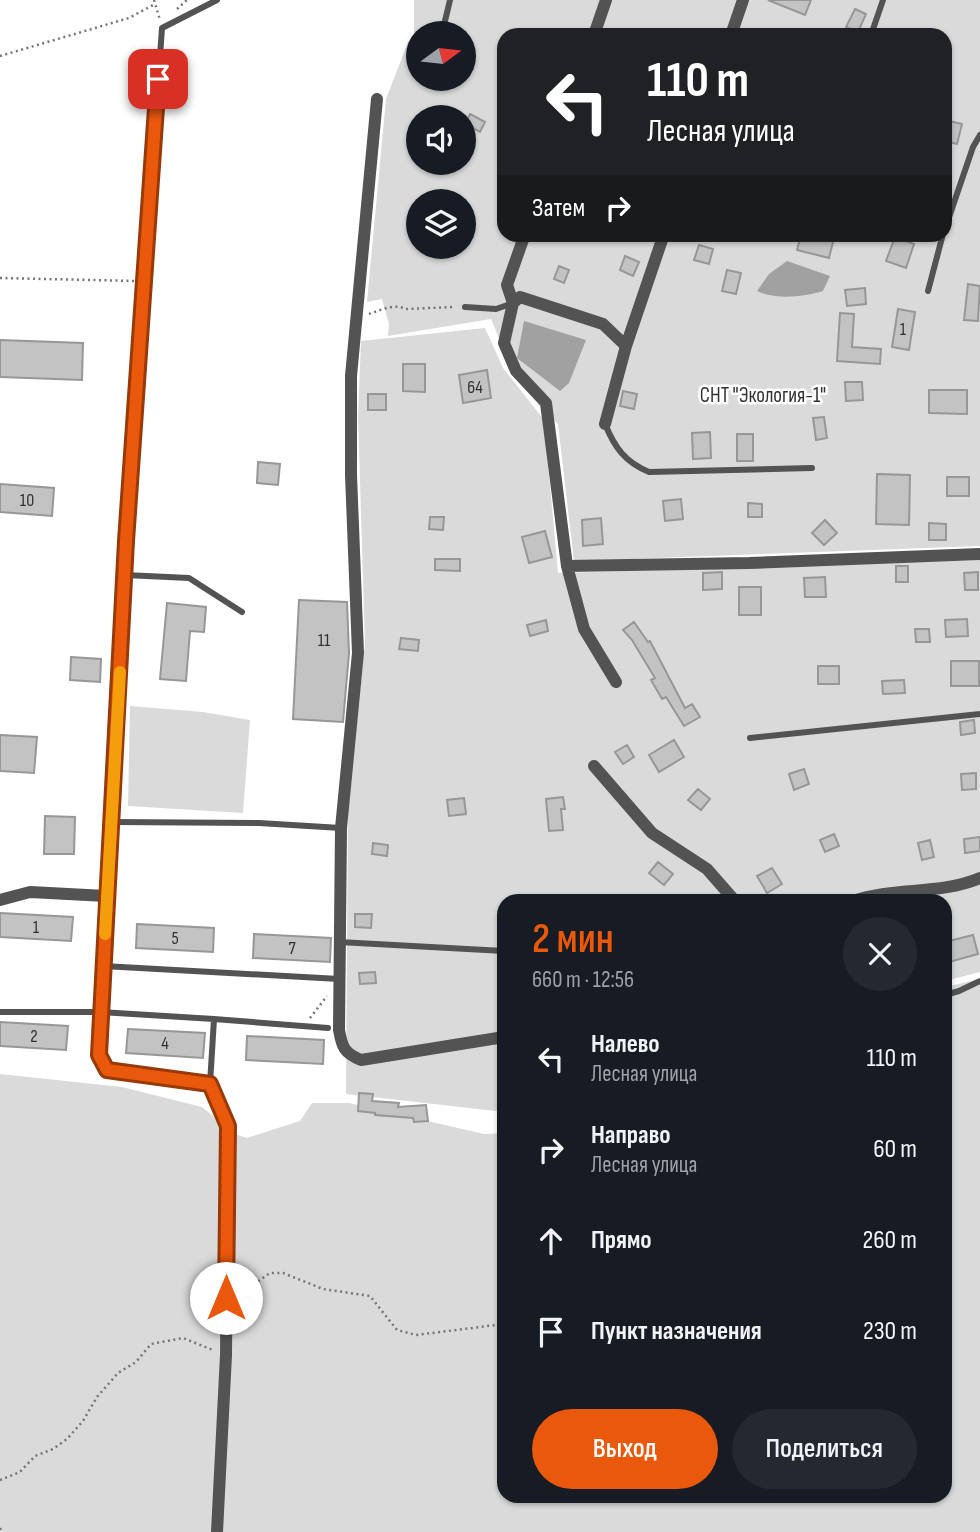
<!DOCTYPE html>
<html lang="ru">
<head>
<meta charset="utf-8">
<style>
  :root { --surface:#171b24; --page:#242831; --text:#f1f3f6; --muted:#9ea1a6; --accent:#ea580c }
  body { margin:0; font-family:"Sofia Sans Condensed",sans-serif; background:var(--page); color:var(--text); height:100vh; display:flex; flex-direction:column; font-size:26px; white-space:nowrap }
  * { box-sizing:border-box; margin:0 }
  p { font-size:23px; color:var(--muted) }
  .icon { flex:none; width:38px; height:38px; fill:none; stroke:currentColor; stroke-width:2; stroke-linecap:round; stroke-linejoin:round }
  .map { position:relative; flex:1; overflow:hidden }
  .sheet { position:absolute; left:497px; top:894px; width:455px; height:609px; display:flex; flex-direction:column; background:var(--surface); border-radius:21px; box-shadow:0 2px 5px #0004 }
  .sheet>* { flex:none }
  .top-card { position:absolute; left:497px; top:28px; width:455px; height:214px; border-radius:21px; box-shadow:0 2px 5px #0004; background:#202124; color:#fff; overflow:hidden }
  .needle { width:46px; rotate:75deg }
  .fabs { position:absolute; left:406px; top:21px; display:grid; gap:14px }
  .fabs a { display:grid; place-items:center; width:70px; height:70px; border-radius:50%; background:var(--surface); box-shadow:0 2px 5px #0004; font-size:35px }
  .pin { position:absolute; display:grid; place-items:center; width:60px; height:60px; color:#fff; margin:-30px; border-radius:14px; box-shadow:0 4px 10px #0006 }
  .me { position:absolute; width:77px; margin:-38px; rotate:0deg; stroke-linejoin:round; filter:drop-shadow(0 0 5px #0008) }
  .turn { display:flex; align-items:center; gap:24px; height:147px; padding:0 35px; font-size:32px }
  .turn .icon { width:91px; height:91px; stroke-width:2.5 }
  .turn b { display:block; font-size:49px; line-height:60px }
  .then { display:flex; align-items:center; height:66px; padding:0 35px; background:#0003; gap:14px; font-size:26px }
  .round { display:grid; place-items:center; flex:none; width:74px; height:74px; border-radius:37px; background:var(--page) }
  .headline { display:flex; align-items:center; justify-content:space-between; height:119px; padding:0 35px }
  h1 { font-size:42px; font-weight:600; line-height:52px; color:var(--accent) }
  .button { display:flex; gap:14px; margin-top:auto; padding:14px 35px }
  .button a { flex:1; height:80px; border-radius:42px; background:var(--accent); color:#fff; font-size:28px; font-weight:600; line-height:80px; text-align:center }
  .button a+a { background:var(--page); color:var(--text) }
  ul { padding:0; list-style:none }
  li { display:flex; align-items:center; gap:21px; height:91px; padding:0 35px }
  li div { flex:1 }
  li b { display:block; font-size:26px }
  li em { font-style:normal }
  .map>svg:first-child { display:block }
  .green { fill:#dadada; fill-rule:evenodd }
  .water { fill:#a1a1a1 }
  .building { fill:#c3c3c3; stroke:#979797; stroke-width:2 }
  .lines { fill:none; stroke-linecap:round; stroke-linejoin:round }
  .path { stroke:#757575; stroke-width:2.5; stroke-dasharray:2 3.5; stroke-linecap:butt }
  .service { stroke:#535353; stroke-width:6 }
  .minor { stroke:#535353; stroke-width:12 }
  .route-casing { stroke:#983908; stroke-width:18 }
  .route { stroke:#ea580c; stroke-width:12 }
  .slow { stroke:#f59e0b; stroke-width:12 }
  .labels { text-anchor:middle; stroke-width:5; stroke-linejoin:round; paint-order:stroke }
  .number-label { font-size:18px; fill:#313131 }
  .park-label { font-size:21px; fill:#313131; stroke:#fff }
</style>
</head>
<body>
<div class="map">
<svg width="980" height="1532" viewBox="0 0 980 1532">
  <rect width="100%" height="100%" fill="#fff"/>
  <path class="green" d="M414,0H980V546L574,561L558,424L514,375L491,319L388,336L389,324L382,299L367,302L386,99L408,42L414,41ZM418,33H464V79H418ZM504,35H945V234H504ZM418,117H464V163H418ZM418,201H464V247H418Z
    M485,328L503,368L544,420L558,573L980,560V972L945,981V901H504V1112L346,1094L348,810L365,643L358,416L361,341Z
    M130,706L203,712L250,720L243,813L128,806Z
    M980,979V1532H0V1074L122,1087L202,1107L213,1116L222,1130L247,1138L300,1121L312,1103H349L484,1134L504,1133V1496H945V987Z"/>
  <path class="water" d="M787,261L830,276L823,291C803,297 776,300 757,291L769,274Z
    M524,321L586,340L569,383L560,391L517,358Z"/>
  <path class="building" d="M768,0H811L805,15Z
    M855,9L866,14L858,32L846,27Z
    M470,114L485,122L480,132L465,124Z
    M945,120L962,124L957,144L945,141Z
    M817,234H835L829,258L797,250L801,235L817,239Z
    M895,237L914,244L906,268L886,261Z
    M699,245L713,249L709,264L694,260Z
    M625,256L639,262L633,276L620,270Z
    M559,266L569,270L564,283L554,279Z
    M727,270L741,273L736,294L722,291Z
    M968,284L980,286L978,321L964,320Z
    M865,288L866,304L847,306L845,290Z
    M898,309L915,312L909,350L892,347Z
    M840,313L854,314L852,347L881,349L880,364L837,361Z
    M0,340L83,343L82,380L0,377Z
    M403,364H425V392L403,391Z
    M487,370L491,398L463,403L459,375Z
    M845,382H862L863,400L846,401Z
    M929,390H967V414L929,413Z
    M623,391L637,394L634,409L620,406Z
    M368,394H386V410H368Z
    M824,417L827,438L816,440L813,418Z
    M710,432L711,458L693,459L692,433Z
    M737,434H753V461H737Z
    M258,462L280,464L278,485L257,483Z
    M877,474L910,475L909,525L876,524Z
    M947,477H969V496H947Z
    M0,484L54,488L52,516L0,512Z
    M681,499L683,519L665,521L663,501Z
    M748,503L762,504V517H748Z
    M430,517H444L443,530L429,529Z
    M601,518L603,544L583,546L582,520Z
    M825,520L837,533L824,545L812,533Z
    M929,523L946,524V540H929Z
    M545,531L552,557L529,563L522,537Z
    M435,559H460V571L435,570Z
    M896,566H908V582H896Z
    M722,572V589L703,590V573Z
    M978,572V590H965L964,573Z
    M825,577L826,597H805L804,578Z
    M739,587H761V615H739Z
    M299,600L347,602L349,653L343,722L293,719Z
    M167,603L206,607L204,632L190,631L186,681L160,679Z
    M967,619L968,636L946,637L945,620Z
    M546,620L548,631L530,636L527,625Z
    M634,622L648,642L650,641L685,708L692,704L700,717L684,726L666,697L662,699L651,680L655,678L632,640L623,630Z
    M915,629H929L930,642H916Z
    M401,638L419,640L418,651L399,649Z
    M71,657L101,659L100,682L70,680Z
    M951,661H979V686H951Z
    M818,666H839V684H818Z
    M904,680L905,693L883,694L882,681Z
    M974,720L975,733L961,735L960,722Z
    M0,735L37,737L34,773L0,771Z
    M674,740L684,757L659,772L649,755Z
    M627,745L634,757L623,764L615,752Z
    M804,769L809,784L794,790L789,774Z
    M976,773V789L962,790L961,774Z
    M698,789L710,799L701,810L688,800Z
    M563,797L565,809H561L563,830L549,831L546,799Z
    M464,798L466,814L449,816L447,800Z
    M45,816L75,817L74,854H44Z
    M834,834L839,846L825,852L820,840Z
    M980,837V851L965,853L964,839Z
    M930,840L934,857L922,860L918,843Z
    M373,843L388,845L387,856L372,854Z
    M658,862L673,874L664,885L649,873Z
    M772,868L782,884L767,893L757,876Z
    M0,913L73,917L71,941L0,937Z
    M355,914H372L371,928L355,927Z
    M137,924L214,928L213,952L136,948Z
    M254,934L331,938L330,962L253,958Z
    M973,935L978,954L949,962L945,942Z
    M375,972L376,983L360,984L359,973Z
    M0,1022L68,1026L66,1050L0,1046Z
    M128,1029L205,1033L203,1058L126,1053Z
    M247,1036L324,1040L323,1064L246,1060Z
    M359,1093L373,1094L372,1101L399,1103L398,1107L426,1105L428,1121L414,1122L413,1118L375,1115V1113L358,1111Z"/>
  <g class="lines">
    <path class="path" d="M154,0L160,20
      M177,9L187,0
      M0,56L129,18L155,4
      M0,278L137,281
      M369,314C381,310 394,303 406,309L455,307
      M310,1018L327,996
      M240,1294L270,1273H283L323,1289L370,1296L397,1330L416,1335L504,1324
      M0,1480L20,1472L35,1456L53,1449L67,1439L83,1421L97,1397L118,1373L136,1362L151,1344L183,1338L213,1350
      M0,1528L2,1532"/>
    <path class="service" d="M445,21L450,0
      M871,35L883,0
      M945,229L973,147L980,135
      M928,291L943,234
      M465,307L496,309L513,303
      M605,424C615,448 625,462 649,472L812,468
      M126,542L162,28L217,0
      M125,575L189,578L242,612
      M750,738L980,714
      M112,822L259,823L341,828
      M339,942L504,951
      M103,966L339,979
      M945,995L959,991L980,981
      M0,1012H100L214,1019
      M210,1084L214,1019L328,1028"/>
    <path class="minor" d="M594,35L606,0
      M731,35L743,0
      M377,99L351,376V475L358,653L341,828L339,1030C342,1047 344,1053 361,1060L504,1037
      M664,234L626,346L603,324L520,297L513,303L504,343L516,371L546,403L567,566L749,563L980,554
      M513,303L507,285L525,234
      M605,424L626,346
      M126,542L99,1055L107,1070L210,1084L228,1127L226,1355L217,1532
      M567,566L584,629L616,682
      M594,766L652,833L707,869L735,901
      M0,900L30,892L106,896
      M853,901C894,887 940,895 980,878"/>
  </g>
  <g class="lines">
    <g class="route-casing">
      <path id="route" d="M158,79L126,541L99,1055L107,1070L210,1084L228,1126L226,1298"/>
    </g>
    <use href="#route" class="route"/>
    <path class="slow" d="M105,934L120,672"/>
  </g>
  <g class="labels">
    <g class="number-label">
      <text x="903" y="335">1</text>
      <text x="475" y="393">64</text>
      <text x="27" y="506">10</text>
      <text x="324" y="646">11</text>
      <text x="36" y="933">1</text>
      <text x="175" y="944">5</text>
      <text x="292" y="954">7</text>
      <text x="34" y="1042">2</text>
      <text x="165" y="1049">4</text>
    </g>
    <g class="park-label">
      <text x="763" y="402">СНТ "Экология-1"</text>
    </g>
  </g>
</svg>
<div class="fabs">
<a><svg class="needle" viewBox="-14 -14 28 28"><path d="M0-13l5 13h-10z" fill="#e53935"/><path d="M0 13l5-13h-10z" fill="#9ea1a6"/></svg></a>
<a><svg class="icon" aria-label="sound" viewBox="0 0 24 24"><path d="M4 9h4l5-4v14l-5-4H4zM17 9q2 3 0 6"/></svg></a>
<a><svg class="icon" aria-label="layers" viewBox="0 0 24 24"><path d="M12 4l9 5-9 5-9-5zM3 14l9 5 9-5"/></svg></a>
</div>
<div class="pin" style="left:158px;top:79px;background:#d93025"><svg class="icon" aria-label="arrive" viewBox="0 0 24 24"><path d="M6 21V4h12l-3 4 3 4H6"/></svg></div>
<svg class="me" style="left:226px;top:1298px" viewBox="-20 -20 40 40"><circle r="19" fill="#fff"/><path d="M0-13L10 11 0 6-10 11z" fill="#ea580c"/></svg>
<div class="top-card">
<div class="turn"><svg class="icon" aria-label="left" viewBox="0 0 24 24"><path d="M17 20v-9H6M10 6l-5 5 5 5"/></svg><div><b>110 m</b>Лесная улица</div></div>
<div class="then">Затем<svg class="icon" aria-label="right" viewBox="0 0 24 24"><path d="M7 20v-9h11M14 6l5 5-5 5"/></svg></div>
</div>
<section class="sheet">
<div class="headline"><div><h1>2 мин</h1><p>660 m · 12:56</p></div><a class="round"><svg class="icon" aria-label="close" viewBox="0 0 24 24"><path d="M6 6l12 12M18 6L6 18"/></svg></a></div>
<ul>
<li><svg class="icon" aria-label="left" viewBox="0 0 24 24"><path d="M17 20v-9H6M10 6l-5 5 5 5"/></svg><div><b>Налево</b><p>Лесная улица</p></div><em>110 m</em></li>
<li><svg class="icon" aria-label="right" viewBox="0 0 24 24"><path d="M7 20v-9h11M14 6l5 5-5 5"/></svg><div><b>Направо</b><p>Лесная улица</p></div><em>60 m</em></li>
<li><svg class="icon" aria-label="ahead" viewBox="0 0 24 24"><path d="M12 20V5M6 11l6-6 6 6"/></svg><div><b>Прямо</b></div><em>260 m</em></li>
<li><svg class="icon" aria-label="arrive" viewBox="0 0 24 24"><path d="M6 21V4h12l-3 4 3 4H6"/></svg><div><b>Пункт назначения</b></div><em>230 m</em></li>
</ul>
<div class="button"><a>Выход</a><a>Поделиться</a></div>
</section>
</div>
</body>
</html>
